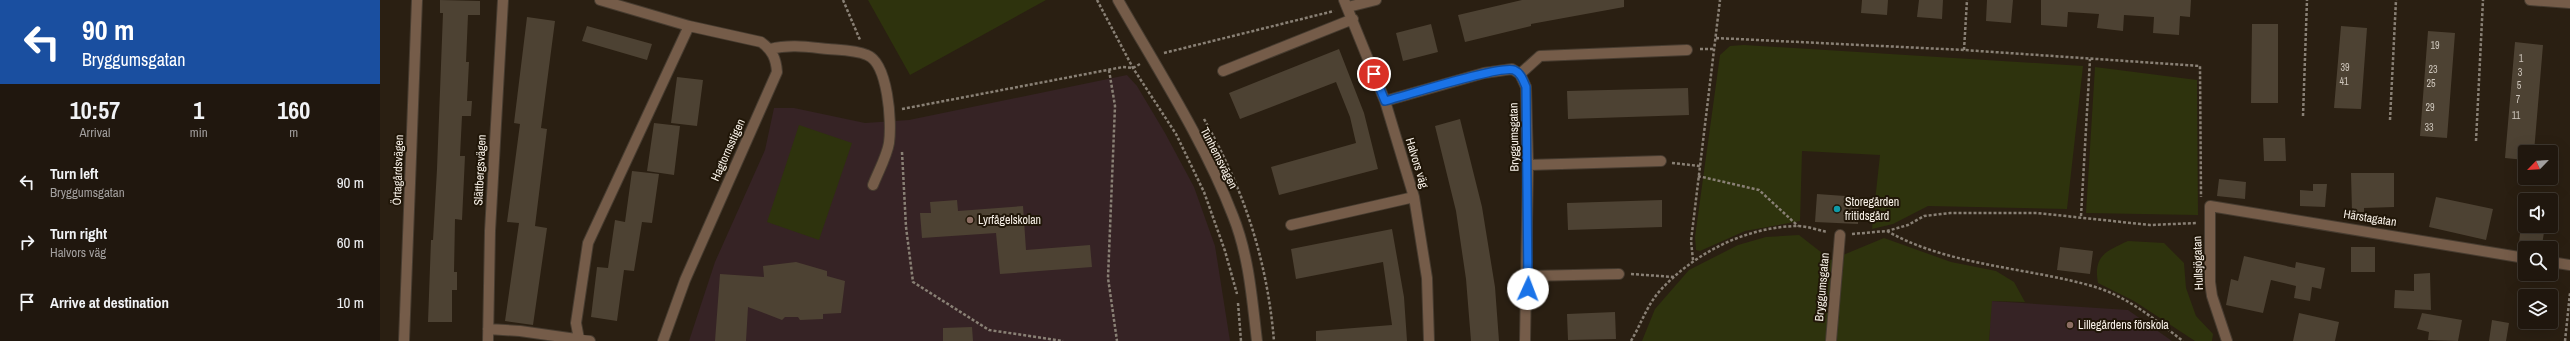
<!DOCTYPE html>
<html lang="en">
<head>
<meta charset="utf-8">
<style>
  :root { --surface:#20170e; --page:#282017; --text:#f1f3f6; --muted:#a29f9e; --line:#3d362e }
  body { margin:0; font-family:"Archivo Narrow",sans-serif; background:var(--page); color:var(--text); height:100vh; display:flex; flex-direction:column; font-size:15px; white-space:nowrap }
  * { box-sizing:border-box; margin:0 }
  p { font-size:13px; color:var(--muted) }
  .icon { flex:none; width:22px; height:22px; fill:none; stroke:currentColor; stroke-width:2; stroke-linecap:round; stroke-linejoin:round }
  .map { position:relative; flex:1; overflow:hidden }
  .details { display:flex; flex-direction:column; background:var(--surface); width:380px }
  .details>* { flex:none }
  .banner { background:#1a4fa0; color:#fff; overflow:hidden }
  .needle { width:26px; rotate:245deg }
  .fabs { position:absolute; left:2138px; top:145px; display:grid; gap:8px }
  .fabs a { display:grid; place-items:center; width:40px; height:40px; border-radius:4px; background:var(--surface); box-shadow:0 4px 16px #0002,0 0 0 1px var(--line); font-size:20px }
  .pin { position:absolute; display:grid; place-items:center; width:34px; height:34px; color:#fff; margin:-17px; border:2px solid #fff; border-radius:50%; box-shadow:0 1px 4px #0007 }
  .me { position:absolute; width:44px; margin:-22px; rotate:2deg; stroke-linejoin:round; filter:drop-shadow(0 0 3px #0008) }
  .turn { display:flex; align-items:center; gap:14px; height:84px; padding:0 16px; font-size:18px }
  .turn .icon { width:52px; height:52px; stroke-width:2.5 }
  .turn b { display:block; font-size:28px; line-height:34px }
  .eta { display:flex; justify-content:space-evenly; align-items:center; height:68px; text-align:center }
  .eta b { font-size:24px; font-weight:700; line-height:28px }
  ul { padding:0; list-style:none }
  li { display:flex; align-items:center; gap:12px; height:60px; padding:0 16px }
  li div { flex:1 }
  li b { display:block; font-size:15px }
  li em { font-style:normal }
  main { display:flex; flex:1; min-height:0 }
  .map>svg:first-child { display:block }
  .education { fill:#362325 }
  .green { fill:#2e330d }
  .building { fill:#4d4233 }
  .lines { fill:none; stroke-linecap:round; stroke-linejoin:round }
  .minor-casing { stroke:#473c30; stroke-width:12 }
  .path { stroke:#898075; stroke-width:2.5; stroke-dasharray:3 2; stroke-linecap:butt }
  .minor { stroke:#755c49; stroke-width:10 }
  .route-casing { stroke:#114b97; stroke-width:10 }
  .route { stroke:#1a73e8; stroke-width:7 }
  .culture-dot { fill:#0f9aa8; stroke:#201608; stroke-width:1.5 }
  .education-dot { fill:#8d6e63; stroke:#201608; stroke-width:1.5 }
  .labels { text-anchor:middle; stroke-width:4; stroke-linejoin:round; paint-order:stroke }
  .number-label { font-size:10px; fill:#cdc5bb }
  .street-label { font-size:12px; fill:#f8f1e8; stroke:#201608 }
  .poi-label { font-size:12px; fill:#f8f1e8; stroke:#201608; text-anchor:start }
</style>
</head>
<body>
<main>
<section class="details">
<div class="banner">
<div class="turn"><svg class="icon" aria-label="left" viewBox="0 0 24 24"><path d="M17 20v-9H6M10 6l-5 5 5 5"/></svg><div><b>90 m</b>Bryggumsgatan</div></div>
</div>
<div class="eta">
<div><b>10:57</b><p>Arrival</p></div>
<div><b>1</b><p>min</p></div>
<div><b>160</b><p>m</p></div>
</div>
<ul>
<li><svg class="icon" aria-label="left" viewBox="0 0 24 24"><path d="M17 20v-9H6M10 6l-5 5 5 5"/></svg><div><b>Turn left</b><p>Bryggumsgatan</p></div><em>90 m</em></li>
<li><svg class="icon" aria-label="right" viewBox="0 0 24 24"><path d="M7 20v-9h11M14 6l5 5-5 5"/></svg><div><b>Turn right</b><p>Halvors väg</p></div><em>60 m</em></li>
<li><svg class="icon" aria-label="arrive" viewBox="0 0 24 24"><path d="M6 21V4h12l-3 4 3 4H6"/></svg><div><b>Arrive at destination</b></div><em>10 m</em></li>
</ul>
</section>
<div class="map">
<svg width="2190" height="341" viewBox="0 0 2190 341">
  <rect width="100%" height="100%" fill="#2a1f12"/>
  <path class="education" d="M747,75L757,86L785,133L814,187L835,246L850,341H309L335,262L385,150L394,108H414L485,123L529,120Z
    M1611,301L1748,310L1792,341H1609Z"/>
  <path class="green" d="M488,0H666L530,75Z
    M1364,45L1703,66L1687,209L1548,206L1513,224L1492,229L1500,155L1422,151L1420,221L1365,231L1320,251L1316,250L1315,237L1340,55L1350,46Z
    M1715,67L1817,80L1818,215L1706,213Z
    M419,125L472,143L439,240L387,222Z
    M1419,235L1451,260L1504,238L1571,262L1616,271L1634,282L1645,302L1612,301L1609,341H1262L1275,309L1309,270L1358,245L1386,237Z
    M1748,241L1784,243L1804,263L1806,288L1816,316L1833,334L1832,341H1815L1754,301L1718,283C1713,256 1726,251 1748,241Z"/>
  <path class="building" d="M60,0L100,1V15H88L86,62H89L87,101H92L91,116H82L80,156H85L82,220L75,219L74,272H77V290H72V322H48L51,240H53L57,169L63,13H60Z
    M1142,0H1244V7L1151,24V26L1085,42L1078,15Z
    M1482,0H1508L1507,15L1481,13Z
    M1539,0H1563L1562,19L1537,17Z
    M1607,0H1633L1631,23L1606,21Z
    M1661,0H1811L1810,17L1800,16L1799,35L1773,33L1774,17L1744,15L1743,31L1717,28L1719,14L1688,12L1687,27L1661,25Z
    M147,17L175,21L161,128L167,129L155,226L167,228L153,325L125,321L139,223L127,222L140,124L134,123Z
    M1051,24L1058,52L1023,61L1016,33Z
    M1872,24H1898V103H1871Z
    M207,26L272,44L267,60L202,41Z
    M1961,26L1987,28L1981,109L1954,108Z
    M2048,31L2075,33L2067,138L2040,136Z
    M2135,42L2163,45L2154,152H2145V160L2125,158Z
    M959,49L984,113L998,169L899,195L891,167L976,143L970,117L956,82L860,119L849,93Z
    M297,77L323,80L317,126L291,123Z
    M1308,88L1309,115L1188,119L1187,91Z
    M1080,119L1102,207L1115,287L1119,341H1091L1086,279L1076,211L1055,126Z
    M274,123L300,126L294,175L267,171Z
    M1883,138H1905L1906,161H1884Z
    M252,171L279,174L272,223L262,222L254,271L244,270L237,321L211,317L217,267L228,268L235,220L245,222Z
    M1971,173H2014V207L1984,208V212H1972Z
    M1839,179L1866,182L1865,199L1837,196Z
    M1933,184H1947L1945,207L1920,206V190L1933,191Z
    M1437,194L1479,197L1478,224L1435,222Z
    M2056,197L2113,209L2106,240L2049,227Z
    M577,200L578,211L643,206L646,250L710,245L712,267L620,274L616,233L542,238L540,213H551L550,202Z
    M1282,200V227L1188,230L1187,203Z
    M2141,226H2165L2162,245L2139,242Z
    M1012,229L1024,297L1027,341H936V331L1012,325L1003,262L916,279L911,249Z
    M1680,247L1713,251L1710,274L1677,270Z
    M1971,247H1995V272H1971Z
    M1864,256L1915,268L1916,262L1945,268L1941,289L1932,287L1930,301L1914,298L1916,286L1891,280L1883,313L1846,305L1851,279L1858,281Z
    M416,262L447,271V276L465,281L461,313L443,314V319L420,320L418,317H405L402,320L368,307L366,341H335L340,274L384,277L383,266Z
    M2050,273L2051,310L2014,308L2015,290L2034,291V274Z
    M1235,312L1236,339L1188,340L1187,314Z
    M1919,313L1959,322L1955,341H1913Z
    M2042,313L2082,320L2078,341L2048,340L2049,332L2037,329Z
    M2112,320L2129,323L2126,341H2109Z
    M592,327L593,341H563V328Z"/>
  <g class="lines">
    <g class="minor-casing">
      <path id="minor" d="M220,0L309,26L381,42C392,50 396,58 397,72L305,280L283,341
        M738,0C778,70 824,141 853,216C869,256 872,299 877,341
        M964,0L1005,101L1034,197L1047,278L1049,341
        M2150,0L2190,3
        M968,7L996,0
        M390,49C410,44 428,47 448,49C460,50 476,50 487,55C508,63 512,122 509,143C507,156 498,172 493,185
        M843,71L973,19
        M1140,74L1160,56L1307,50
        M1005,101L1104,73L1132,69L1140,74L1146,87L1148,165L1145,341
        M1148,165L1281,161
        M911,225L1034,197
        M2171,262L2190,265
        M1148,276L1239,274
        M108,329L140,331L210,341
        M199,339L196,323L208,243L309,26
        M24,341L37,0
        M108,341L110,231L123,0
        M1451,341L1460,235
        M1847,341L1832,296L1830,282V206L2145,258"/>
    </g>
    <path class="path" d="M463,0L480,40
      M717,0L753,68L796,134L824,192L845,251L857,294
      M1336,38L1584,50L1820,66L1821,197
      M1320,49H1334
      M1584,50L1587,0
      M784,53L954,11
      M729,70L735,106L728,278L737,341
      M522,109L743,67L753,68L760,64
      M1923,116L1927,0
      M824,119C864,190 887,259 894,341
      M2010,120L2016,0
      M2096,141L2103,0
      M522,152L526,227L533,282L609,330L683,341
      M1292,163L1320,166
      M1318,176L1379,190L1418,226
      M1701,216L1710,59
      M1507,231C1569,266 1645,267 1712,286C1747,296 1774,319 1803,341
      M1472,234L1507,231L1528,225L1544,216L1570,213H1657L1770,225L1817,223
      M1313,260L1311,241L1340,0
      M1251,274L1294,277
      M858,303L861,341
      M1251,341C1260,326 1267,306 1278,293C1312,254 1365,227 1417,226C1427,226 1438,230 1447,232
      M2185,341L2190,293"/>
    <use href="#minor" class="minor"/>
  </g>
  <g class="lines">
    <g class="route-casing">
      <path id="route" d="M994,74L1005,101C1025,96 1120,65 1134,70C1141,73 1143,80 1146,87L1148,289"/>
    </g>
    <use href="#route" class="route"/>
  </g>
  <circle class="culture-dot" cx="1457" cy="209" r="4"/>
  <g class="education-dot">
    <circle cx="590" cy="220" r="4"/>
    <circle cx="1690" cy="325" r="4"/>
  </g>
  <g class="labels">
    <g class="number-label">
      <text x="2055" y="49">19</text>
      <text x="2141" y="62">1</text>
      <text x="1965" y="71">39</text>
      <text x="2053" y="73">23</text>
      <text x="2140" y="76">3</text>
      <text x="1964" y="85">41</text>
      <text x="2051" y="87">25</text>
      <text x="2139" y="89">5</text>
      <text x="2138" y="103">7</text>
      <text x="2050" y="111">29</text>
      <text x="2136" y="119">11</text>
      <text x="2049" y="131">33</text>
    </g>
    <g class="street-label">
      <text transform="translate(1134 137) rotate(-91)" y="4">Bryggumsgatan</text>
      <text transform="translate(348 150) rotate(-66)" y="4">Hagtornsstigen</text>
      <text transform="translate(839 158) rotate(63)" y="4">Tunhemsvägen</text>
      <text transform="translate(1037 163) rotate(73)" y="4">Halvors väg</text>
      <text transform="translate(18 170) rotate(-88)" y="4">Örtagårdsvägen</text>
      <text transform="translate(100 170) rotate(-87)" y="4">Slättbergsvägen</text>
      <text transform="translate(1990 218) rotate(9)" y="4">Härstagatan</text>
      <text transform="translate(1818 263) rotate(-92)" y="4">Hullsjögatan</text>
      <text transform="translate(1442 287) rotate(-85)" y="4">Bryggumsgatan</text>
    </g>
    <g class="poi-label">
      <text x="1465" y="206">Storegården<tspan x="1465" dy="14">fritidsgård</tspan></text>
      <text x="598" y="224">Lyrfågelskolan</text>
      <text x="1698" y="329">Lillegårdens förskola</text>
    </g>
  </g>
</svg>
<div class="fabs">
<a><svg class="needle" viewBox="-14 -14 28 28"><path d="M0-13l5 13h-10z" fill="#e53935"/><path d="M0 13l5-13h-10z" fill="#a29f9e"/></svg></a>
<a><svg class="icon" aria-label="sound" viewBox="0 0 24 24"><path d="M4 9h4l5-4v14l-5-4H4zM17 9q2 3 0 6"/></svg></a>
<a><svg class="icon" aria-label="search" viewBox="0 0 24 24"><circle cx="10" cy="10" r="6"/><path d="M15 15l6 6"/></svg></a>
<a><svg class="icon" aria-label="layers" viewBox="0 0 24 24"><path d="M12 4l9 5-9 5-9-5zM3 14l9 5 9-5"/></svg></a>
</div>
<div class="pin" style="left:994px;top:74px;background:#d93025"><svg class="icon" aria-label="arrive" viewBox="0 0 24 24"><path d="M6 21V4h12l-3 4 3 4H6"/></svg></div>
<svg class="me" style="left:1148px;top:289px" viewBox="-20 -20 40 40"><circle r="19" fill="#fff"/><path d="M0-13L10 11 0 6-10 11z" fill="#1a73e8"/></svg>
</div>
</main>
</body>
</html>
